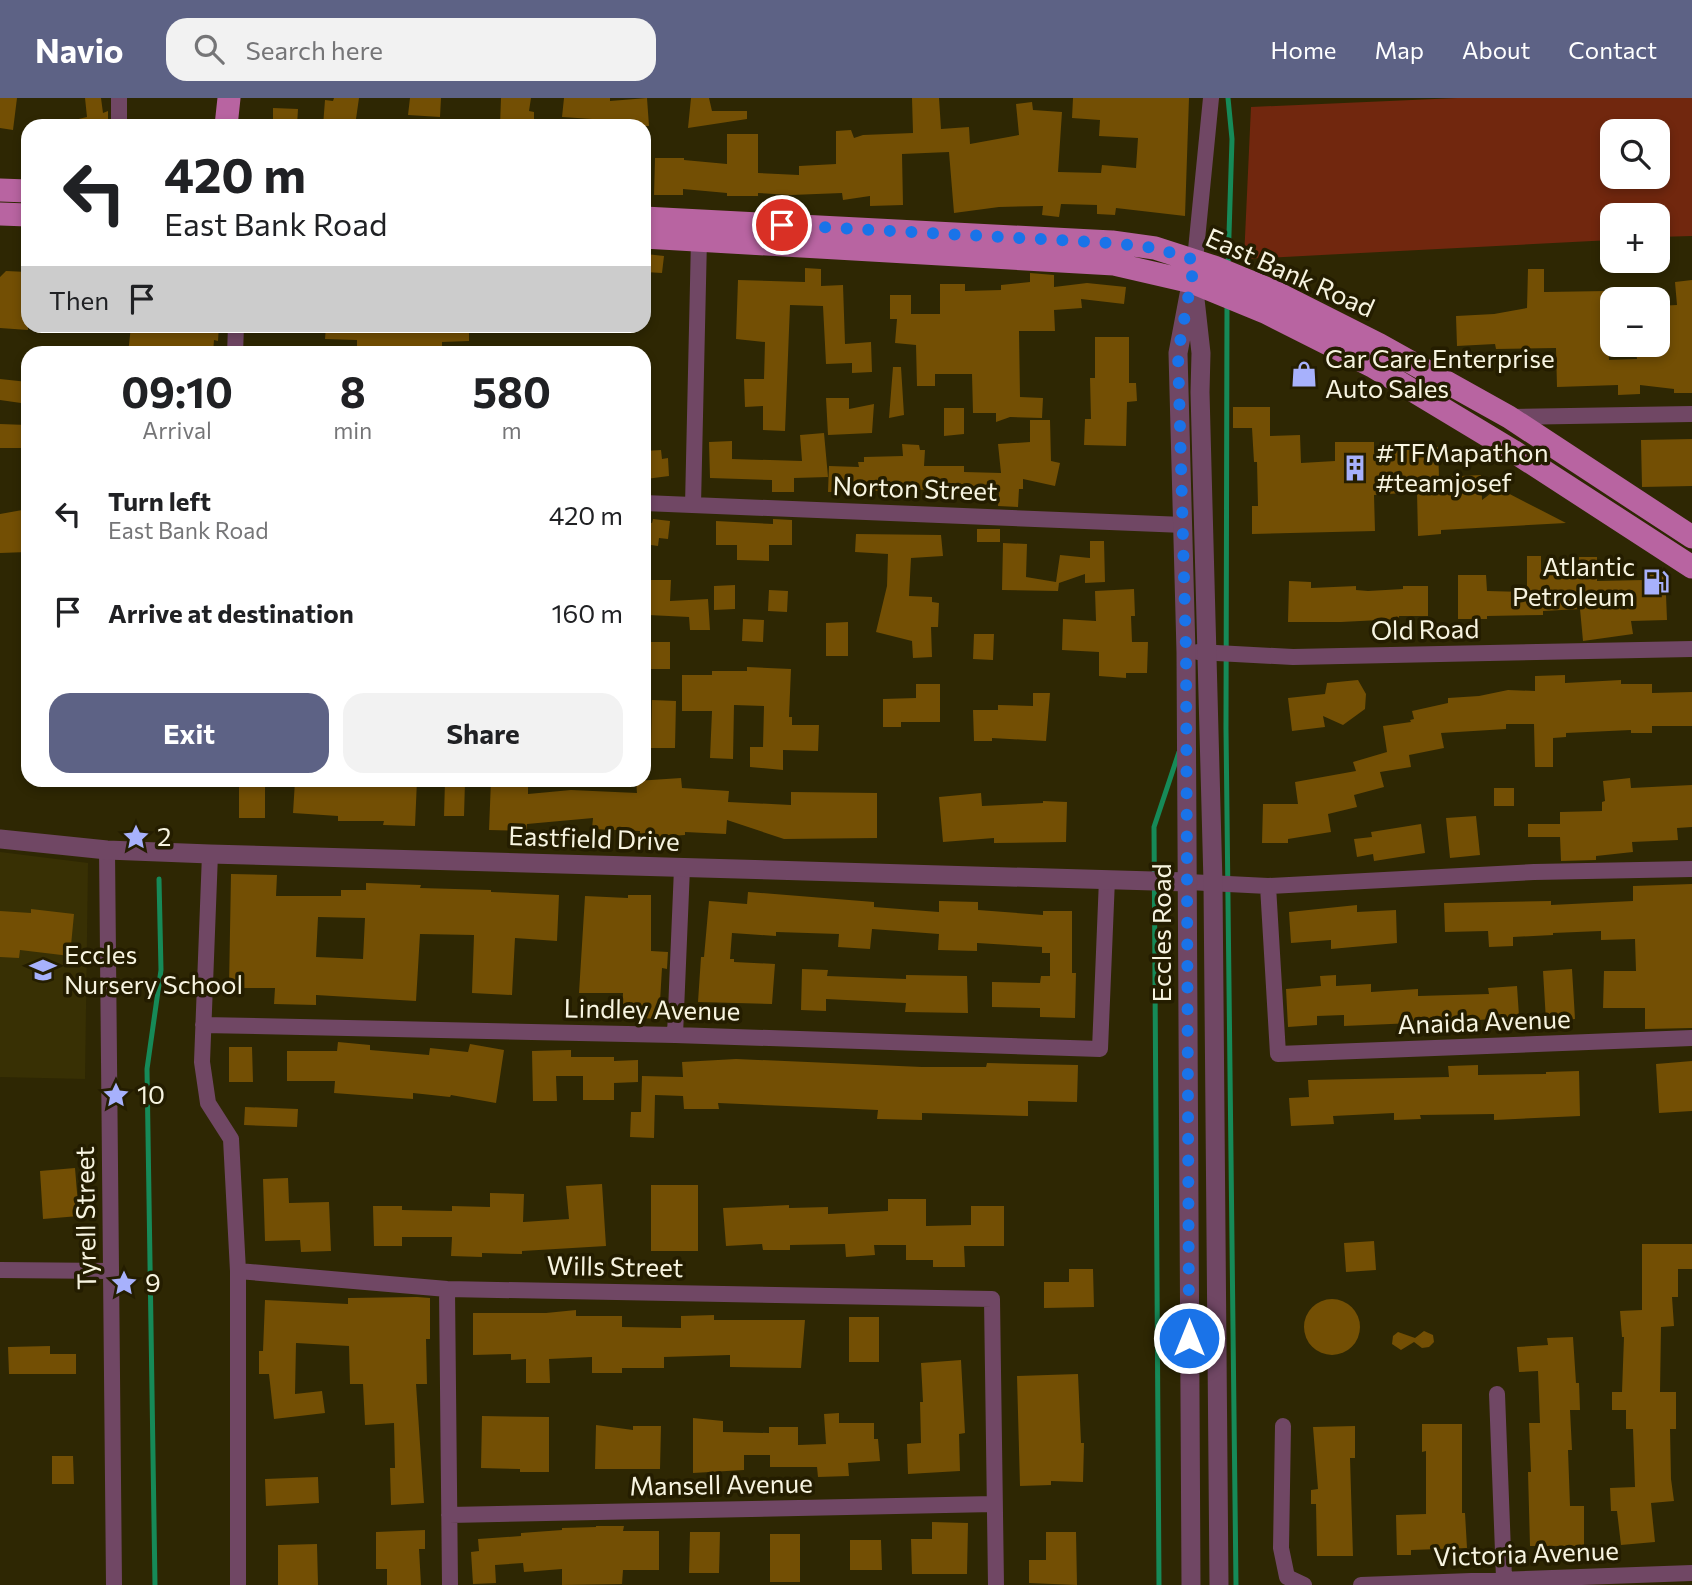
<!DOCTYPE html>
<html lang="en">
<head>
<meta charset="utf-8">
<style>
  :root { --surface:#fff; --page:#f2f2f2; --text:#202124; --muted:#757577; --accent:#5d6285 }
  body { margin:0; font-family:Commissioner,sans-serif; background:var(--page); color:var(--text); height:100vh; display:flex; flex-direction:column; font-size:26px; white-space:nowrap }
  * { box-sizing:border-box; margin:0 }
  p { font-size:23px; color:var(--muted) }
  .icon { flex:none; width:38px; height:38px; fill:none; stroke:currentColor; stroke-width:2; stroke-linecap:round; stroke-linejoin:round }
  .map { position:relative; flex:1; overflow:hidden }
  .sheet { position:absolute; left:21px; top:248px; width:630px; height:441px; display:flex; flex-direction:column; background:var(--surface); border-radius:21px; box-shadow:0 4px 10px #0003 }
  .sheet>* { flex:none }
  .top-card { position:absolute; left:21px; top:21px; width:630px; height:214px; border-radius:21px; box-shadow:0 4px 10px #0003; background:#fff; color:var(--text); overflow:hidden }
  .controls { position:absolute; left:1600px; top:21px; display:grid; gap:14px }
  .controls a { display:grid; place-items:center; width:70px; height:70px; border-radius:14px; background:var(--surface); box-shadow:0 4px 10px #0003; font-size:35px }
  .pin { position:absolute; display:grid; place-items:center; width:60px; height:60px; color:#fff; margin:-30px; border:4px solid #fff; border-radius:50%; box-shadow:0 2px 7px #0007 }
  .me { position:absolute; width:77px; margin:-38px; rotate:0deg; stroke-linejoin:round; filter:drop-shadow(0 0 5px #0008) }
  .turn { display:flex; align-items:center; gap:24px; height:147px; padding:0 28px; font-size:32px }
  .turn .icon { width:91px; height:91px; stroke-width:2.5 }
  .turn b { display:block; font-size:49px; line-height:60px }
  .then { display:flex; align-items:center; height:66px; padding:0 28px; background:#0003; gap:14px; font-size:26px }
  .eta { display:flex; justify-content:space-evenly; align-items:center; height:119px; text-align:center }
  .eta b { font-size:42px; font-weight:700; line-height:49px }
  .primary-button { display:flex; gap:14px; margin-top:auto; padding:14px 28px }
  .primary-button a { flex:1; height:80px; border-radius:21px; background:var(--accent); color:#fff; font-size:28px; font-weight:700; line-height:80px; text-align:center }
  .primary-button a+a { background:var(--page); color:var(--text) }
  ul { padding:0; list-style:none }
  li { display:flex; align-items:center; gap:21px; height:98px; padding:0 28px }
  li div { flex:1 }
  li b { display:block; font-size:26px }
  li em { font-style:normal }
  header { display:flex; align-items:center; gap:42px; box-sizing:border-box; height:98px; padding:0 35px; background:var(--accent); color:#fff }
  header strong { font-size:33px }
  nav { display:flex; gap:38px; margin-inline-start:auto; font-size:24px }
  .search { width:490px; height:63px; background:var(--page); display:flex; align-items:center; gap:18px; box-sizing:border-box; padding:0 24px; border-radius:21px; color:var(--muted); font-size:26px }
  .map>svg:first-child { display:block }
  .built { fill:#383004 }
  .green { fill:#71270e; fill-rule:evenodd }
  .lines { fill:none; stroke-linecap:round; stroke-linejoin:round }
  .stream { stroke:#168a58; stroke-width:5 }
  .building { fill:#734f04; fill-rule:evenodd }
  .minor { stroke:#704764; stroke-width:16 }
  .tertiary { stroke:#704764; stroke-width:19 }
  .primary { stroke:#b864a1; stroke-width:23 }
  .route { stroke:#1a73e8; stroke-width:12; stroke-dasharray:0 21.6 }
  .labels { text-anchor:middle; stroke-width:7; stroke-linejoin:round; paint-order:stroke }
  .street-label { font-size:26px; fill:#f7f4e0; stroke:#241d00 }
  .poi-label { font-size:26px; fill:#f7f4e0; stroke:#241d00; text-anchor:start }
</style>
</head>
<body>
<header>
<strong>Navio</strong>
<div class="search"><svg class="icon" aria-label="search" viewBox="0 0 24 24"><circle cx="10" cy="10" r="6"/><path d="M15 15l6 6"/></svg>Search here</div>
<nav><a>Home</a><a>Map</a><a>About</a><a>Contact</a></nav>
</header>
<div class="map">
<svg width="1692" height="1487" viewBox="0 0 1692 1487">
  <rect width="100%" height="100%" fill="#2e2703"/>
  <path class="built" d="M0,754L88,765L85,981L0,979Z"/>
  <path class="green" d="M1457,0H1692V138L1657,139V117H1612V142L1244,161L1251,9ZM1612,33H1657V79H1612Z"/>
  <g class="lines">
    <path class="stream" d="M1228,168L1232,41L1228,0
      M1227,206L1226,631L1236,1487
      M155,1487L147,971L161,872L159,781
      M1159,1487L1154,729L1179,654"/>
  </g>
  <path class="building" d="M0,0H17L13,32L0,30Z
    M85,0H101L103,15L108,13V28H71L70,23L87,19Z
    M334,0H359L355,28H323L325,2L333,3Z
    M410,0H441L440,19L408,17Z
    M501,0H531L529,13L534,14V28H500Z
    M564,0H610V3L647,0L649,28H592V21L562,19Z
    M691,0H709L712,13H747V21L688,30Z
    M912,0H939L941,31L969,29L970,46L1019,37L1016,6L1032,4L1033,12L1062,14L1058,74L1101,75L1102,67L1136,70L1138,40L1099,38L1100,22L1072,20L1073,0H1189L1185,118L1116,110L1115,117L1097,116V107L1061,106L1059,119L1042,117L1043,108L999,109L954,115L949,54L902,56L903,107L870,108V98L843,102L842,95L791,97L758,95V98H727V95L683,91V97H654L655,60H684V62L727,66V36H758V75L799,77V68L836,66V33L851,32L854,40L863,37L913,35Z
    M273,10L298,11L297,28H273Z
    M646,156L664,158L662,175L645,174Z
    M805,170L821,171V188L843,187L845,246L871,244L872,274L852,275V265L826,266L823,208L790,207L785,333L763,332V308L745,309L744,281H764L765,244L736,241L738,182L805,184Z
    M1528,171H1544V194L1607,193L1609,262L1637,261L1635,247H1657V208L1677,207L1675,184L1692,182V295H1674V291L1640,287V296L1618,297V287L1557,289L1556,250L1496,251L1495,246L1457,248L1456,218L1494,216L1527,210Z
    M6,173L28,174V232L0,230V179Z
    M1030,175L1054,177V189L1087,185L1126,189L1124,206L1081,201L1082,210L1054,212L1055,233H1019L1020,299L1043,300L1042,320L1010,319L996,324V315H973L972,276H935V288H917L916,247L895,245L897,221H890V197H911V216H940V186H965V193L1001,192V187L1030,184Z
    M131,228H219L218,243L214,242L213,256H128Z
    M326,228H469V243L442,244V256H357V242L325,241Z
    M1095,239H1129V285H1136L1137,303L1127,304L1126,348L1084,347L1085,321H1091L1090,280H1095Z
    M893,269H901L904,317L889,320Z
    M0,281L28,284V306L0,302Z
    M826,300H849V311L874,306L872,335L828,337Z
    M1233,309H1270V338L1300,337L1301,365L1335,363V344H1374V355L1438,349L1439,379L1481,377L1482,402L1498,390L1566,425L1441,432V436L1418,438L1417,394L1374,397L1375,433L1252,436V408H1258L1257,364H1254L1252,330H1233Z
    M944,310H964V336L944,338Z
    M1030,322H1050L1051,363L1060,365L1055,388L1023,381V391H1019L1018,409L998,408L999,395H951V391L828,394L829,368L859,369L858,364H864V359L903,358L902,346L919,347L920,352H925L924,368H964V374L1001,375L998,346L1030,344Z
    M0,326L27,327V350H0Z
    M824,335L828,379L794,380V394H772V382L710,380L709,344L732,343V361L802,363L800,337Z
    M1692,341V388L1642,389L1641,342Z
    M661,352L662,361L668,360L669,378L646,381L644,353Z
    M28,411V454L0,455V416Z
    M653,421L670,423L668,441L659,440L658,448L644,446V424L652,425Z
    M773,421L792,422V447H769V463L737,462V447H716V423L773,426Z
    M977,431H1000V444H977Z
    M856,436L941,437L943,458L911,460L909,498L932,499V504L939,505L938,529H931L932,559L913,560L912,543L876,534L887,488L888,456L855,454Z
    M1090,443H1104L1105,484L1085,485V476L1059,485L1058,493L1002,492L1003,445L1027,446L1026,479L1056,484L1060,457L1090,460Z
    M1527,458H1541V472L1579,471V459H1597V483L1645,482V473L1665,472L1667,522L1631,523L1633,536L1583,543L1580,511L1543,513V517L1487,518V521H1458V477H1486L1487,493L1527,494Z
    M650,482H671L670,503L708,501L710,532H690L689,519L648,517Z
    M1289,483L1311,484V490L1356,488V492L1368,493L1403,491V488H1428V518H1399V521L1341,524H1288Z
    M735,487V511L714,512V488Z
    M1134,491L1135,518H1131L1132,544H1148L1147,575H1126V580L1099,578V554L1062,552L1063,521L1096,523L1095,493Z
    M769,492L788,493L787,514L768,513Z
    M743,521L764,522L763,544L742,543Z
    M848,524V558H826V525Z
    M974,536H994L993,562L973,561Z
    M649,544H670V571H648Z
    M747,569L791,571L789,619H792V627H819L818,653L783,652V672L750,669V649H763L764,608L734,607L733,661L710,660L712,613H682V577H712V573H747Z
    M1565,577V585L1621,582V586H1652V595L1692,594V628H1652V635H1631V632L1566,635V639L1553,640V669H1535L1534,626H1506V631L1441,635L1444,650L1409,657L1411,669L1380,674L1384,689L1354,697L1357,709L1328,716L1331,734L1288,741V745H1262L1263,706H1298L1295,684L1356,673L1353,664L1387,654L1383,628L1411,624L1410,622L1414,621L1412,613L1448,605V600L1479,598L1508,592L1535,593V578Z
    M1358,582L1366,596L1365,611L1343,627L1323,618L1325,629L1292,633L1288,600L1325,596L1327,585Z
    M916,586H940V624H901V629H883V601L916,600Z
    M1033,595H1050L1046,643L992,640V643H974L973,612H998V607L1033,608Z
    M652,602L676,603L675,650H651Z
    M681,680L682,690L729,693L728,704L791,707V694L877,695V740L784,741L727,722L726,736L685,734V737L640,740V733L592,731L593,720L527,726L526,733L489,732L491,682H528V696L571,692L637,695L636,683Z
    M1630,680L1631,690L1692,687V729L1677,730L1678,742L1632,744L1633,754L1596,758V762L1561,763L1560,739H1528V726H1560V714L1602,713V704L1605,703L1603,683Z
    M338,682H417L415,728L383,727L384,723H338V718L293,715L295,683L338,686Z
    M445,683H465L464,718H444Z
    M239,687L265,688V720H239Z
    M1494,690H1514V708H1494Z
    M981,695L982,708L1043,705V703L1067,704L1066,744L994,745V740L943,744L939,699Z
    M1476,718L1480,757L1450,760L1446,720Z
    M1421,726L1425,755L1374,763L1373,756L1357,759L1354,741L1372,739L1371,734Z
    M231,776L277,777L276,798H341V792H366V785L421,787L420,790L491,792V794L559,797L557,843L515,840L512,897L472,895L474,837L420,836L416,903L316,897V907L274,906L275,890H229ZM318,819L365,820L363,861L316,859Z
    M1692,786V930L1645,931V910H1603L1604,873H1636L1635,841L1601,842V833L1553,835V837L1513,839V848L1489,849L1488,833L1445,834L1444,805L1551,803V807L1633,803V788Z
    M748,794L874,804V809L939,814V803L978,804V812L1043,817V813H1072V875H1076L1075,920L1040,919V910L992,909V884L1040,885L1041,878H1050V855H1042V849L977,845V853L938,852L939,836L872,831L870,851L838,849L839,836L776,834V838L732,835L730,861H734V864L775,866L772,906L698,904L701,859H704L709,803L747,806Z
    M628,797H651V853L668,854L667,871L662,870L659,921L622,919L623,895H579L585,798L628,800Z
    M1357,807V814L1396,812L1397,845L1331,851V842L1291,845L1289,814Z
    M31,811L74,816L70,858L20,852L19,860L0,859V813L31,815Z
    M802,871L828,872L827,878L906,881V877L967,878L968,915L905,914L906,905L826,901V913L801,912Z
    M1572,871L1575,921L1546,923L1543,873Z
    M1336,877V888L1371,886V894L1418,891V898L1489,896L1488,890L1517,888L1519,918L1479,922V928L1437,929V924L1344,928V917L1317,918V927L1288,929L1286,891L1321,888L1320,878Z
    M338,944L370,947V952L429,957L430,950L468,954L470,946L504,952L496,1005L451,997L450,999L413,995V1001L334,995L335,983H287V953H337Z
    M229,949H252L253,984H229Z
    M571,952V959H614V963L638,962V984L614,985V1002H583V978H556L557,1003H533L532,953Z
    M736,961L922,969H986L987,965L1078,967L1077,1004L1028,1003V1018L922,1015V1022L877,1021L878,1012L835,1010L718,1005L719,1011H684L683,998L655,997L654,1040L630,1039L631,1014H641L642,978L683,979L682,964Z
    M1692,963V1013L1659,1015L1656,966Z
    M1478,967V977L1546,976V974L1579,973L1580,1018L1494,1022V1016L1420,1017L1421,1021L1394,1022V1015L1333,1018L1334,1026L1291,1028L1289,1000L1309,999L1308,982L1449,979L1448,968Z
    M245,1009L298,1011L297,1029L244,1027Z
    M75,1070L79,1118L43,1121L40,1073Z
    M288,1080L289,1105L329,1104L331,1153L301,1154L300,1142L265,1143L263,1081Z
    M602,1086L606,1148L522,1153V1156L482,1155V1159L451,1158L452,1139H402V1148H374L373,1108H402V1112L452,1113V1108L490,1109V1095L524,1096L523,1124L569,1121L566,1088Z
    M651,1087H698V1153H651Z
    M888,1101H926V1128L971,1127V1108H1004V1148H964L965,1169H933V1162H906V1147H874L875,1157L846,1159L845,1146L790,1147V1152H763L762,1146L726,1148L723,1110L789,1107V1110L828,1109V1116L888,1113Z
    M1374,1143L1376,1172L1346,1174L1344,1145Z
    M1642,1146H1692V1171H1678V1199H1672L1674,1228L1661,1229L1660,1294H1676V1331H1670L1671,1381L1674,1403L1651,1405L1655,1444L1621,1447L1617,1413H1611L1610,1390L1635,1389L1633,1331H1626V1312H1612V1294H1622L1624,1239H1622L1620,1213L1642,1212Z
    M1069,1171H1093L1094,1209L1044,1210V1184H1069Z
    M417,1199L430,1200V1241H426L427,1286H416L424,1405L391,1407L390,1370H395L394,1325L365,1327L363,1286H350L349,1248L296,1245L295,1296L322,1293L325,1315L274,1321L269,1276H259V1253H263L265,1202L348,1206V1200Z
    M1304 1229a28 28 0 1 1 56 0a28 28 0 1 1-56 0Z
    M576,1212V1218H622V1229L681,1230V1218L714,1217V1222H805L801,1270L730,1269V1257L664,1259V1270H622V1275H592V1259L549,1261L550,1285H526V1261L511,1262V1256L473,1257V1215H546Z
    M849,1219H879V1264H849Z
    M1424,1233L1433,1237L1434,1244L1429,1249L1422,1250L1414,1244L1401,1252L1392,1246L1393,1238L1398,1234L1415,1240Z
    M1573,1239L1576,1285H1579L1580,1312H1570L1572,1352H1568L1570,1408H1584V1448H1530L1528,1374H1531L1529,1325H1540L1538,1273L1519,1274L1517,1249L1548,1247L1547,1240Z
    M50,1248V1256H76V1276H9L8,1249Z
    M961,1262L965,1335L959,1336L960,1373L908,1376L907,1346L921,1345L920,1304H923L921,1265Z
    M1078,1276L1081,1345H1084L1083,1384L1051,1383V1387L1020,1388L1017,1278Z
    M839,1315V1325H874V1341H878L880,1363L848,1365L849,1378L818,1379L817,1369H770V1357H744V1372L693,1375V1320L723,1323V1334L769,1335V1329H798V1347L826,1346L824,1316Z
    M482,1318L549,1319V1374H520V1371L481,1370Z
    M1422,1326H1462V1415H1465L1467,1450L1411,1452V1457H1397L1396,1417L1426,1416V1353L1422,1354Z
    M596,1327L633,1332V1328H661L660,1371H595Z
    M1355,1328V1360H1350L1353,1458H1317L1316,1406H1311V1392L1318,1391L1313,1329Z
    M52,1358H73L74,1386H52Z
    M318,1379L319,1405L266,1408L265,1381Z
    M932,1424L968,1425L967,1476H912L911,1441H932Z
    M596,1428H624L623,1433H659V1472H623L622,1486L562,1487V1471L524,1474L523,1465L495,1467L496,1485L473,1486L471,1454L479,1453L478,1441L521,1438V1435L562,1432V1430L596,1429Z
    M425,1432V1451H419L421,1487H387V1471H376V1434Z
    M690,1434H720L719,1475H689Z
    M1046,1434H1076L1077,1487L1029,1485V1462H1046Z
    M770,1436H800V1484H770Z
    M850,1442H881L882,1472H850Z
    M317,1446L318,1487H278V1447Z"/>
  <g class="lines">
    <path class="minor" d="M119,0V28
      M1195,162L1211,0
      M235,256L236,228
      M1509,319L1692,316
      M644,405L1184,427
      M693,407L699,141
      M1198,554L1293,559L1692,551
      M107,752L114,1487
      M210,756L202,964L208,1005L231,1041L238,1173V1487
      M1188,784L1268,788L1534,774L1692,771
      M1268,788L1278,956L1692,940
      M203,927L675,937L1100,951L1107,781
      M675,937L682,770
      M0,1172L111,1173
      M238,1173L447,1191L992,1201L996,1487
      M447,1191L450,1487
      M1497,1296L1504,1480
      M1283,1328L1281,1450L1287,1479L1304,1487
      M449,1417L994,1406
      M1361,1487L1692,1475"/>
    <path class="tertiary" d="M1194,192L1201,255L1200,294L1213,785L1219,1487
      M0,741L107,752L210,756L1188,784
      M1191,1487L1186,554L1178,255L1194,170"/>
    <path class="primary" d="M226,28L229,0
      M0,92L28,93
      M0,116L28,117
      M644,120L1112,144L1155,150L1214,169L1273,193L1380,247L1509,319L1692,439
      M644,139L1114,166L1192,184L1265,214L1372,268L1513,353L1692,469"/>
  </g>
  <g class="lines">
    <path class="route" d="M782,127L1112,145L1155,150L1195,162L1178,255L1186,554L1189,1240"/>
  </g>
  <defs>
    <g id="shop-bare" transform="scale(2.1)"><path d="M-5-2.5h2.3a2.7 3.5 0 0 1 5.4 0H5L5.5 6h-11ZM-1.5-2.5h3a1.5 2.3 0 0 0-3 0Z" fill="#a7b1fc" stroke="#241d00" stroke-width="2.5" paint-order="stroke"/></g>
    <g id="building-bare" transform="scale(2.1)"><path d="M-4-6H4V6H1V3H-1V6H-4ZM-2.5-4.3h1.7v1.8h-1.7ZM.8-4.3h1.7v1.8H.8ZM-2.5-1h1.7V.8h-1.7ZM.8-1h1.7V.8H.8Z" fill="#a7b1fc" stroke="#241d00" stroke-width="2.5" paint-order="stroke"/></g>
    <g id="fuel-bare" transform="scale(2.1)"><path d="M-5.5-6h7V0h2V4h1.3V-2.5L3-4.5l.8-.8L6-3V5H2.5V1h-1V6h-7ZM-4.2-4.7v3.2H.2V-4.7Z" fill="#a7b1fc" stroke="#241d00" stroke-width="2.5" paint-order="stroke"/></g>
    <g id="sight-bare" transform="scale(2.1)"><path d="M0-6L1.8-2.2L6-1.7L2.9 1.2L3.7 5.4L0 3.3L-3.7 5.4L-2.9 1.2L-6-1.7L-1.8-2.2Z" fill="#a7b1fc" stroke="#241d00" stroke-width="2.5" paint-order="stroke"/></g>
    <g id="school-bare" transform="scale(2.1)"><path d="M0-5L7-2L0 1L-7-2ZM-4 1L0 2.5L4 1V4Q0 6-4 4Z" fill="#a7b1fc" stroke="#241d00" stroke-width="2.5" paint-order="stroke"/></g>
  </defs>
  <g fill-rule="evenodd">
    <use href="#shop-bare" x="1304" y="276"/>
    <use href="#building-bare" x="1355" y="370"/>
    <use href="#fuel-bare" x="1656" y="484"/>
    <use href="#sight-bare" x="136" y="739"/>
    <use href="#school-bare" x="43" y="872"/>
    <use href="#sight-bare" x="116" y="997"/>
    <use href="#sight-bare" x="124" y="1185"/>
  </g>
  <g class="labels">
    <g class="street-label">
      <text transform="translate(1290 175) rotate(24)" y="9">East Bank Road</text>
      <text transform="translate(915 391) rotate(2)" y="9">Norton Street</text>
      <text transform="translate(1425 532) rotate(-1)" y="9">Old Road</text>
      <text transform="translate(594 741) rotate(2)" y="9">Eastfield Drive</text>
      <text transform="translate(1162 835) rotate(-90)" y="9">Eccles Road</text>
      <text transform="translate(652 912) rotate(1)" y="9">Lindley Avenue</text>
      <text transform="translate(1484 924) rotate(-2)" y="9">Anaida Avenue</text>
      <text transform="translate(86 1120) rotate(-91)" y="9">Tyrell Street</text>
      <text transform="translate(615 1169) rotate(1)" y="9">Wills Street</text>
      <text transform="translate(721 1387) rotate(-1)" y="9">Mansell Avenue</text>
      <text transform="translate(1526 1456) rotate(-2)" y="9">Victoria Avenue</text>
    </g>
    <g class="poi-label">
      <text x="1325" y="270">Car Care Enterprise<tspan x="1325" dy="30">Auto Sales</tspan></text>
      <text x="1376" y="364">#TFMapathon<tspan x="1376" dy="30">#teamjosef</tspan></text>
      <text x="1635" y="478" text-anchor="end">Atlantic<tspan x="1635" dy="30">Petroleum</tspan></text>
      <text x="157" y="748">2</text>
      <text x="64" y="866">Eccles<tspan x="64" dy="30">Nursery School</tspan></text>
      <text x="137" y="1006">10</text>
      <text x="145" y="1194">9</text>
    </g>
  </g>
</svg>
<div class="controls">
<a><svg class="icon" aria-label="search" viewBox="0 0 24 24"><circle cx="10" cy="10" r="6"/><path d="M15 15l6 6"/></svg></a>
<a>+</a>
<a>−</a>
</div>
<div class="pin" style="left:782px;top:127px;background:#d93025"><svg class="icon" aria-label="arrive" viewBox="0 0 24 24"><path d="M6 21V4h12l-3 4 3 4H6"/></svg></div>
<svg class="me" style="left:1189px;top:1240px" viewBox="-20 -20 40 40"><circle r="17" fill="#1a73e8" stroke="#fff" stroke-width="3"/><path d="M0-11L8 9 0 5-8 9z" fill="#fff"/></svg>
<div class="top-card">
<div class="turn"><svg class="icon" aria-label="left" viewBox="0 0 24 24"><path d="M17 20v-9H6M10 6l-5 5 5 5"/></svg><div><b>420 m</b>East Bank Road</div></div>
<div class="then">Then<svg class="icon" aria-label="arrive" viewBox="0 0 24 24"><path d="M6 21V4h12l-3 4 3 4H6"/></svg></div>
</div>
<section class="sheet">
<div class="eta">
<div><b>09:10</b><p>Arrival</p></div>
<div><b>8</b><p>min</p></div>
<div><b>580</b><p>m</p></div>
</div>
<ul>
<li><svg class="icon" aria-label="left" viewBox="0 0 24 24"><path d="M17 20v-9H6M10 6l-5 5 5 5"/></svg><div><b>Turn left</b><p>East Bank Road</p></div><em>420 m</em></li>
<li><svg class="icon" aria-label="arrive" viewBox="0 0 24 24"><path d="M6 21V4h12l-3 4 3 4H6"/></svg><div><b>Arrive at destination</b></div><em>160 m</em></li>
</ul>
<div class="primary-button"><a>Exit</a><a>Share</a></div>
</section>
</div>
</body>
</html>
